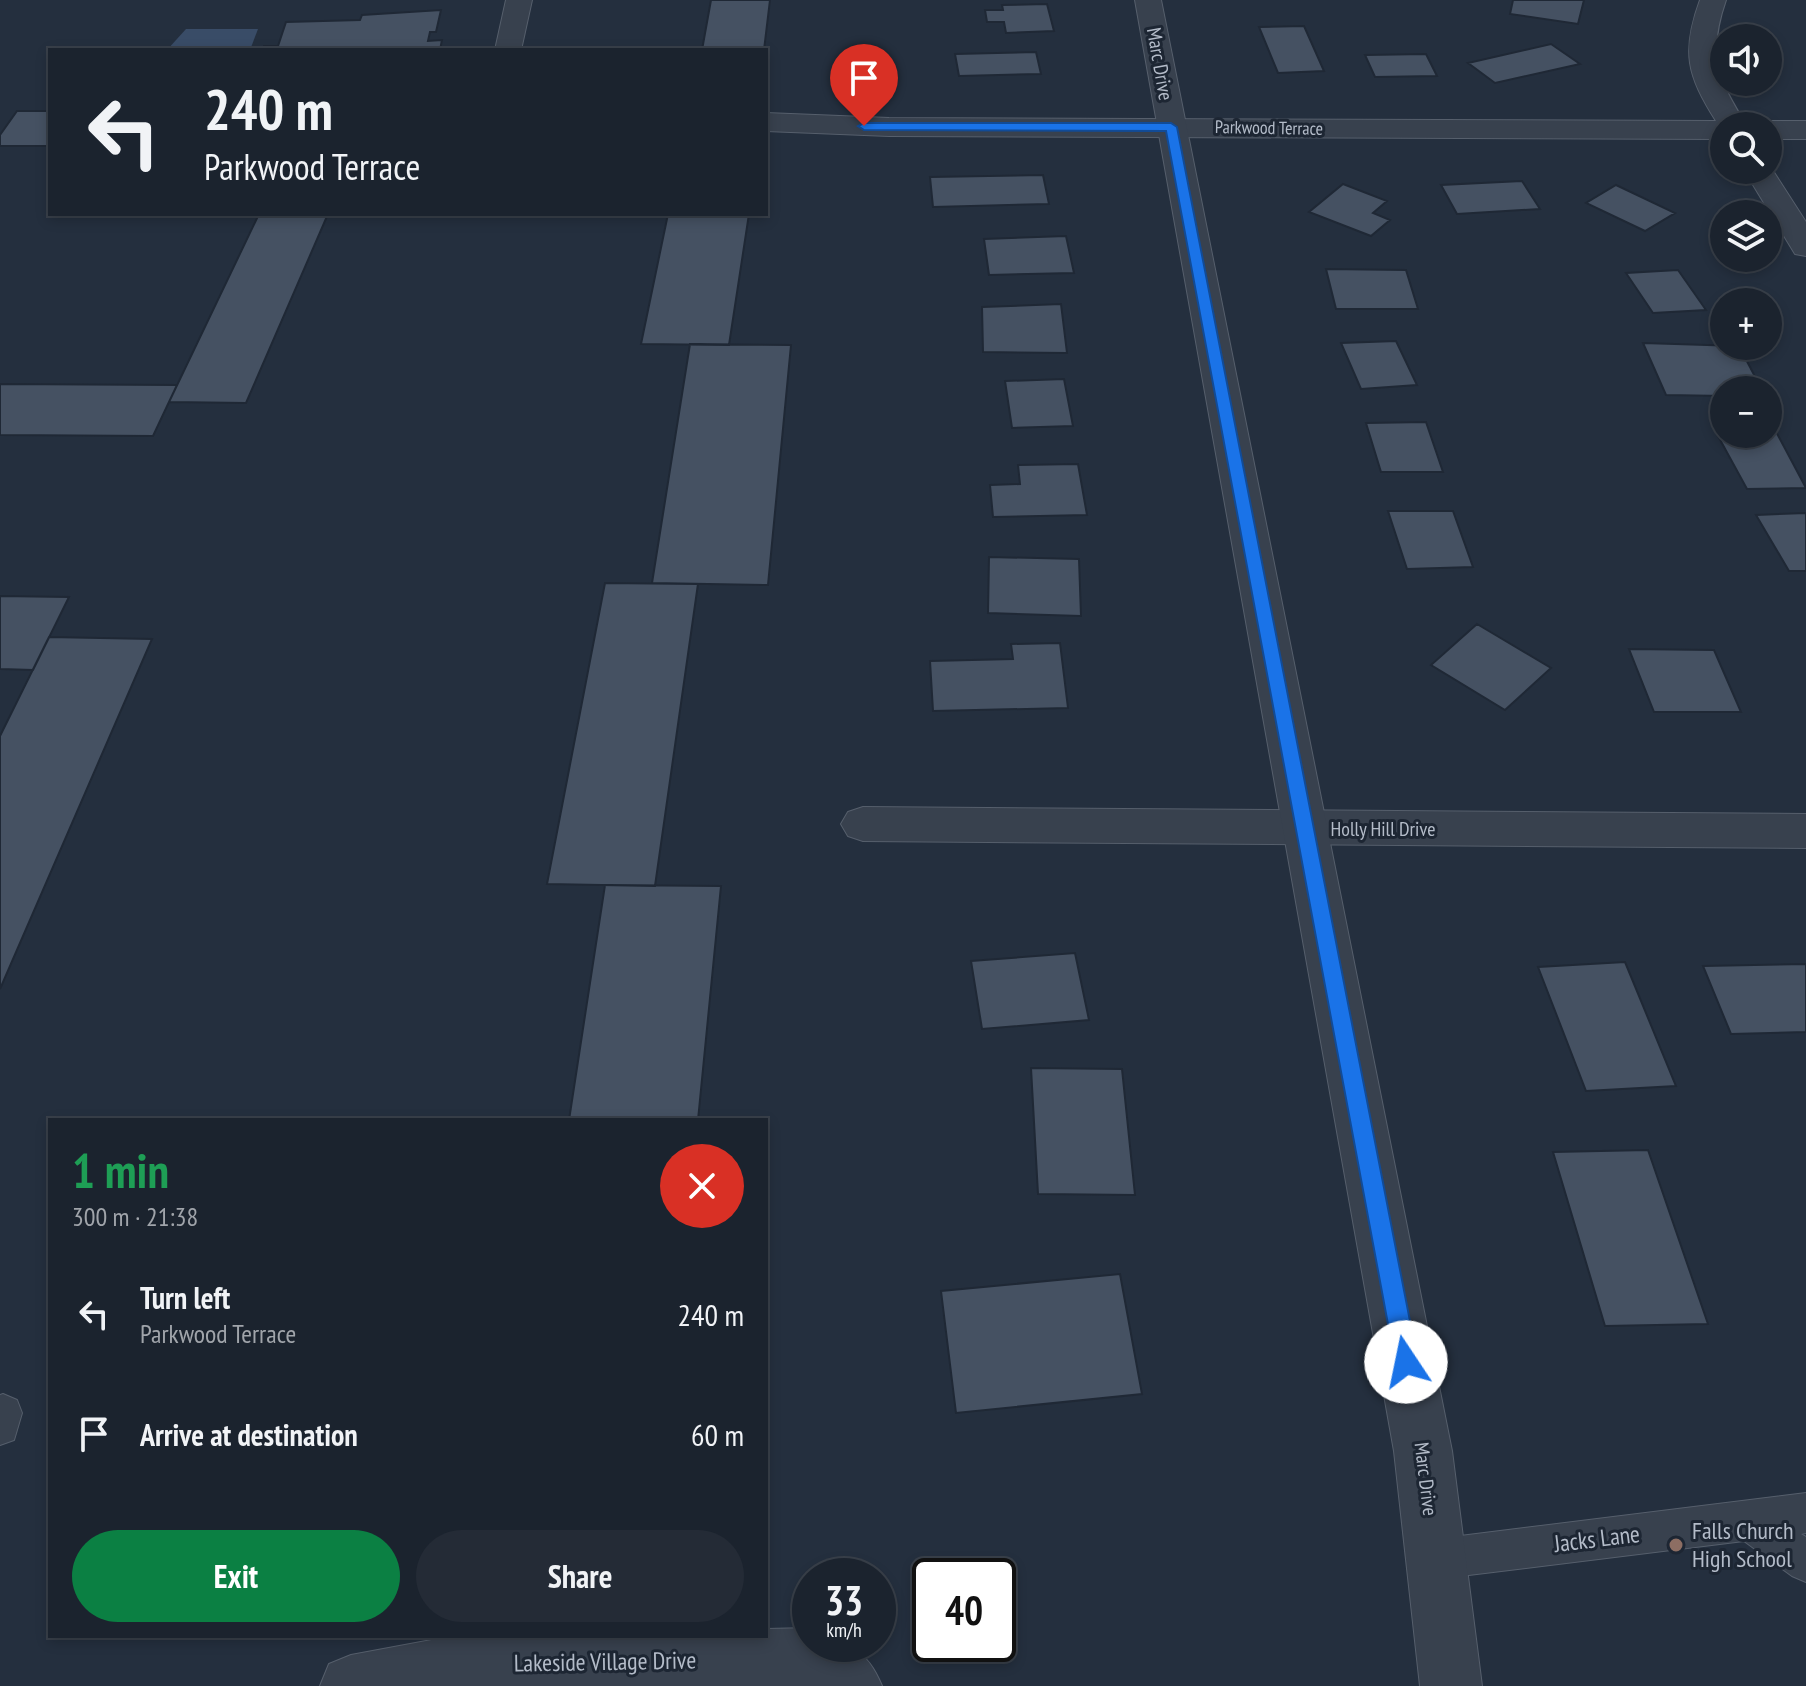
<!DOCTYPE html>
<html lang="en">
<head>
<meta charset="utf-8">
<style>
  :root { --surface:#1b232e; --page:#242b36; --text:#f1f3f6; --muted:#a0a4aa; --line:#39404a; --accent:#0b8043 }
  body { margin:0; font-family:"PT Sans Narrow",sans-serif; background:var(--page); color:var(--text); height:100vh; display:flex; flex-direction:column; font-size:30px; white-space:nowrap }
  * { box-sizing:border-box; margin:0 }
  p { font-size:26px; color:var(--muted) }
  .icon { flex:none; width:44px; height:44px; fill:none; stroke:currentColor; stroke-width:2; stroke-linecap:round; stroke-linejoin:round }
  .map { position:relative; flex:1; overflow:hidden }
  .drawer { position:absolute; left:48px; top:1118px; width:720px; height:520px; display:flex; flex-direction:column; background:var(--surface); border-radius:0px; box-shadow:0 4px 12px #0003,0 0 0 2px var(--line) }
  .drawer>* { flex:none }
  .guide { position:absolute; left:48px; top:48px; width:720px; height:168px; border-radius:0px; box-shadow:0 4px 12px #0003,0 0 0 2px var(--line); background:#1b232e; color:var(--text); overflow:hidden }
  .controls { position:absolute; left:1710px; top:24px; display:grid; gap:16px }
  .controls a { display:grid; place-items:center; width:72px; height:72px; border-radius:50%; background:var(--surface); box-shadow:0 4px 12px #0003,0 0 0 2px var(--line); font-size:40px }
  .speed { position:absolute; left:792px; top:1558px; display:flex; gap:16px; font-size:40px; font-weight:700; text-align:center }
  .speed>* { display:grid; place-content:center; width:104px; height:104px; border-radius:50%; background:var(--surface); box-shadow:0 4px 12px #0003,0 0 0 2px var(--line); line-height:1 }
  .speed small { font-size:20px; font-weight:400 }
  .speed .limit { border:4px solid #111; border-radius:12px; background:#fff; color:#111 }
  .pin { position:absolute; display:grid; place-items:center; width:68px; height:68px; color:#fff; margin:-82px -34px; border-radius:50% 50% 50% 0; rotate:-45deg; box-shadow:0 0 8px #0007 }
  .pin .icon { rotate:45deg }
  .me { position:absolute; width:88px; margin:-44px; rotate:349deg; stroke-linejoin:round; filter:drop-shadow(0 0 6px #0008) }
  .turn { display:flex; align-items:center; gap:28px; height:168px; padding:0 24px; font-size:36px }
  .turn .icon { width:104px; height:104px; stroke-width:2.5 }
  .turn b { display:block; font-size:56px; line-height:68px }
  .round { display:grid; place-items:center; flex:none; width:84px; height:84px; border-radius:42px; background:var(--page) }
  .headline { display:flex; align-items:center; justify-content:space-between; height:136px; padding:0 24px }
  h1 { font-size:48px; font-weight:700; line-height:60px; color:#1e9e55 }
  .primary-button { display:flex; gap:16px; margin-top:auto; padding:16px 24px }
  .primary-button a { flex:1; height:92px; border-radius:48px; background:var(--accent); color:#fff; font-size:32px; font-weight:700; line-height:92px; text-align:center }
  .primary-button a+a { background:var(--page); color:var(--text) }
  ul { padding:0; list-style:none }
  li { display:flex; align-items:center; gap:24px; height:120px; padding:0 24px }
  li div { flex:1 }
  li b { display:block; font-size:30px }
  li em { font-style:normal }
  .map>svg:first-child { display:block }
  .water { fill:#394c67 }
  .building { fill:#455162; stroke:#1f2835; stroke-width:2 }
  .lines { fill:none; stroke-linecap:round; stroke-linejoin:round }
  .service-casing { stroke:#565f6c; stroke-width:2 }
  .minor-casing { stroke:#565f6c; stroke-width:2 }
  .tertiary-casing { stroke:#565f6c; stroke-width:2 }
  .service { fill:#38414e; fill-rule:evenodd }
  .minor { fill:#38414e; fill-rule:evenodd }
  .tertiary { fill:#38414e; fill-rule:evenodd }
  .route { fill:#1a73e8; stroke:#114b97; stroke-width:2 }
  .education-dot { fill:#8d6e63; stroke:#1d2633; stroke-width:3 }
  .labels { text-anchor:middle; stroke-width:6; stroke-linejoin:round; paint-order:stroke }
  .far-street-label { font-size:18px; fill:#b4bcc9; stroke:#1d2633 }
  .street-label { font-size:20px; fill:#b4bcc9; stroke:#1d2633 }
  .near-poi-label { font-size:24px; fill:#b4bcc9; stroke:#1d2633; text-anchor:start }
  .near-street-label { font-size:24px; fill:#b4bcc9; stroke:#1d2633 }
</style>
</head>
<body>
<div class="map">
<svg width="1806" height="1686" viewBox="0 0 1806 1686">
  <rect width="100%" height="100%" fill="#242f3e"/>
  <path class="water" d="M186,29H258L250,50H167Z"/>
  <path class="building" d="M711,0H770L764,50H702Z
    M1513,0H1584L1578,24L1510,14Z
    M1047,4L1054,31L1006,33L1004,22H987L985,10H1003L1002,5Z
    M441,10L436,32H430L428,41L442,40L440,50H263L264,46H278L286,22L360,20L362,15Z
    M1304,26L1324,71L1278,73L1259,27Z
    M1551,44L1580,64L1495,83L1468,63Z
    M1036,52L1041,74L959,76L955,54Z
    M1426,54L1437,76L1375,77L1365,55Z
    M17,111H50V146H0V135Z
    M1043,175L1049,204L933,207L930,177Z
    M1522,181L1540,209L1457,214L1441,185Z
    M1343,184L1387,201L1373,213L1390,220L1371,236L1309,212Z
    M1616,185L1675,213L1645,231L1586,203Z
    M259,214H328L246,403L169,402Z
    M668,214H749L729,345L641,344Z
    M1066,236L1074,273L989,275L984,239Z
    M1326,269L1406,270L1418,309H1336Z
    M1678,270L1706,310L1653,313L1626,273Z
    M1061,304L1067,353L983,352L982,307Z
    M1396,341L1417,385L1361,389L1341,343Z
    M1643,343L1739,346L1762,390H1724V396L1666,395Z
    M690,344L791,345L768,585L652,583Z
    M1064,379L1073,426L1012,428L1005,381Z
    M0,384L177,385L153,436L0,435Z
    M1426,422L1443,472H1381L1366,423Z
    M1768,424H1772L1806,488L1747,489L1712,425H1724V434H1768Z
    M1078,464L1087,515L993,517L990,485L1020,484L1018,465Z
    M1388,511H1453L1473,567L1407,569Z
    M1806,513V571H1789L1756,515Z
    M989,557L1079,559L1081,616L988,613Z
    M605,583L698,584L655,886L547,884Z
    M0,596L69,597L33,670L0,669Z
    M1477,624L1551,668L1505,710L1431,665Z
    M49,637L152,639L0,989V736Z
    M1060,643L1068,708L933,711L930,661L1013,659L1011,644Z
    M1629,649L1714,650L1741,712H1654Z
    M605,885L721,886L698,1120H569Z
    M1075,953L1089,1020L982,1029L971,961Z
    M1625,962L1676,1086L1586,1091L1538,967Z
    M1806,964V1032L1731,1034L1703,966Z
    M1031,1068L1122,1069L1135,1195L1038,1194Z
    M1648,1150L1708,1324L1605,1326L1553,1152Z
    M1120,1274L1142,1394L956,1413L941,1291Z"/>
  <g class="lines">
    <g class="service-casing">
      <path id="service" d="M3,1394L17,1400L22,1413L14,1440L0,1445V1395Z
        M1806,1493V1533L1801,1534L1806,1537V1582L1792,1576L1744,1541L1436,1579L1422,1573L1416,1559L1422,1545L1436,1539Z"/>
    </g>
    <g class="minor-casing">
      <path id="minor" d="M506,0H532L521,50H495Z
        M1700,0H1726C1707,55 1717,78 1747,126H1724V139L889,136L766,131V113L889,118L1716,121C1687,75 1681,52 1700,0Z
        M1768,121H1806V139H1768V126H1756Z
        M1768,163L1806,222V256L1795,254L1744,170H1768Z
        M863,807L1806,814V848L863,841L848,836L841,824L848,812Z
        M810,1628V1644C849,1644 866,1647 882,1686H320L329,1664L351,1655L453,1636H766V1629Z"/>
    </g>
    <g class="tertiary-casing">
      <path id="tertiary" d="M1135,0H1161L1452,1451L1482,1686H1420L1394,1451Z"/>
    </g>
    <use href="#service" class="service"/>
    <use href="#minor" class="minor"/>
    <use href="#tertiary" class="tertiary"/>
  </g>
  <path class="route" d="M1171,123L1177,127L1418,1362L1414,1370L1406,1374L1398,1370L1395,1362L1166,131L864,130L858,126L864,123Z"/>
  <circle class="education-dot" cx="1676" cy="1545" r="8"/>
  <g class="labels">
    <g class="far-street-label">
      <text transform="translate(1269 128) rotate(1)" y="6">Parkwood Terrace</text>
    </g>
    <g class="street-label">
      <text transform="translate(1160 64) rotate(80)" y="7">Marc Drive</text>
      <text x="1383" y="836">Holly Hill Drive</text>
      <text transform="translate(1426 1479) rotate(83)" y="7">Marc Drive</text>
    </g>
    <g class="near-poi-label">
      <text x="1692" y="1539">Falls Church<tspan x="1692" dy="28">High School</tspan></text>
    </g>
    <g class="near-street-label">
      <text transform="translate(1597 1539) rotate(-7)" y="8">Jacks Lane</text>
      <text transform="translate(605 1662) rotate(-1)" y="8">Lakeside Village Drive</text>
    </g>
  </g>
</svg>
<div class="controls">
<a><svg class="icon" aria-label="sound" viewBox="0 0 24 24"><path d="M4 9h4l5-4v14l-5-4H4zM17 9q2 3 0 6"/></svg></a>
<a><svg class="icon" aria-label="search" viewBox="0 0 24 24"><circle cx="10" cy="10" r="6"/><path d="M15 15l6 6"/></svg></a>
<a><svg class="icon" aria-label="layers" viewBox="0 0 24 24"><path d="M12 4l9 5-9 5-9-5zM3 14l9 5 9-5"/></svg></a>
<a>+</a>
<a>−</a>
</div>
<div class="speed"><div>33<small>km/h</small></div><div class="limit">40</div></div>
<div class="pin" style="left:864px;top:126px;background:#d93025"><svg class="icon" aria-label="arrive" viewBox="0 0 24 24"><path d="M6 21V4h12l-3 4 3 4H6"/></svg></div>
<svg class="me" style="left:1406px;top:1362px" viewBox="-20 -20 40 40"><circle r="19" fill="#fff"/><path d="M0-13L10 11 0 6-10 11z" fill="#1a73e8"/></svg>
<div class="guide">
<div class="turn"><svg class="icon" aria-label="left" viewBox="0 0 24 24"><path d="M17 20v-9H6M10 6l-5 5 5 5"/></svg><div><b>240 m</b>Parkwood Terrace</div></div>
</div>
<section class="drawer">
<div class="headline"><div><h1>1 min</h1><p>300 m · 21:38</p></div><a class="round" style="background:#d93025;color:#fff"><svg class="icon" aria-label="close" viewBox="0 0 24 24"><path d="M6 6l12 12M18 6L6 18"/></svg></a></div>
<ul>
<li><svg class="icon" aria-label="left" viewBox="0 0 24 24"><path d="M17 20v-9H6M10 6l-5 5 5 5"/></svg><div><b>Turn left</b><p>Parkwood Terrace</p></div><em>240 m</em></li>
<li><svg class="icon" aria-label="arrive" viewBox="0 0 24 24"><path d="M6 21V4h12l-3 4 3 4H6"/></svg><div><b>Arrive at destination</b></div><em>60 m</em></li>
</ul>
<div class="primary-button"><a>Exit</a><a>Share</a></div>
</section>
</div>
</body>
</html>
